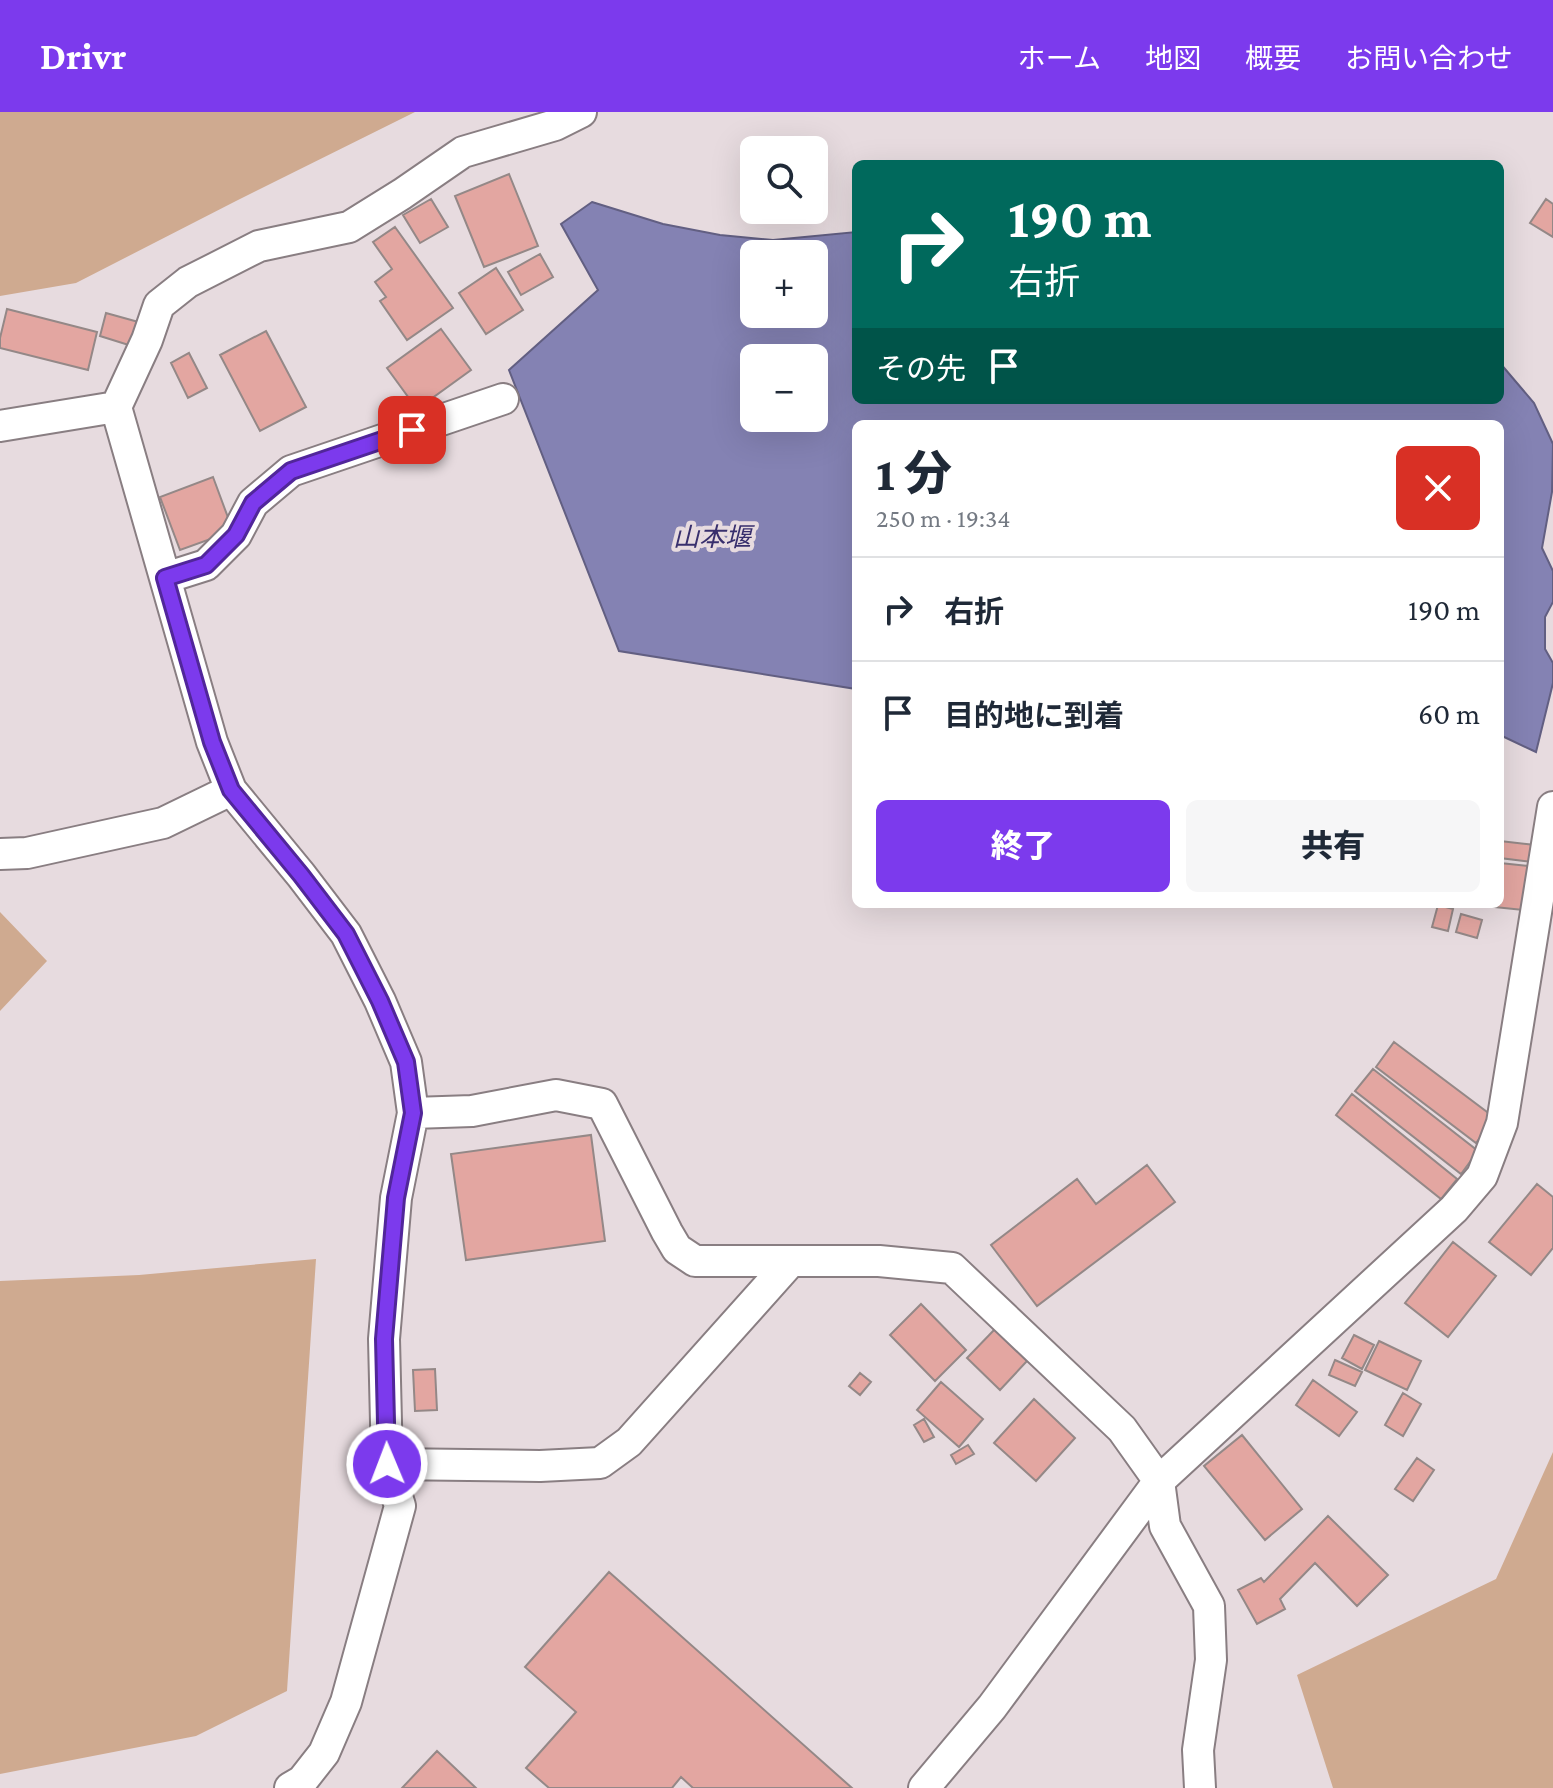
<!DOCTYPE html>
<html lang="ja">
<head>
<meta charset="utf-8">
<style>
  :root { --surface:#fff; --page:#f6f6f7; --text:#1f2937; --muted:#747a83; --line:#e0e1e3; --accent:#7c3aed }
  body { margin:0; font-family:"Crimson Pro","Noto Sans JP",serif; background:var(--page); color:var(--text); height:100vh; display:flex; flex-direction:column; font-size:30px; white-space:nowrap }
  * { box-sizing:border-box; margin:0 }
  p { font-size:26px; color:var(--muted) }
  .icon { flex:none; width:44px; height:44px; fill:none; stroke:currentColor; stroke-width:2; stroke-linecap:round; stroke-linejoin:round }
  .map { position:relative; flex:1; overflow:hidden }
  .details { position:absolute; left:852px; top:308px; width:652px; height:488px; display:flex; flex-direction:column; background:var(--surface); border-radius:12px; box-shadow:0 8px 32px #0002 }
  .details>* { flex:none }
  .guide { position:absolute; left:852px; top:48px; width:652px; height:244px; border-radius:12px; box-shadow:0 8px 32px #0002; background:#00695c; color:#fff; overflow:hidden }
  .fabs { position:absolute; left:740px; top:24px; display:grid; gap:16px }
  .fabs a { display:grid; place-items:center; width:88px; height:88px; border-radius:12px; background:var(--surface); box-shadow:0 8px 32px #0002; font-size:40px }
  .pin { position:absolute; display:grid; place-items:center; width:68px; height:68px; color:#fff; margin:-34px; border-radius:16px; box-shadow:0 4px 12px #0006 }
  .me { position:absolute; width:88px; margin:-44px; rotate:359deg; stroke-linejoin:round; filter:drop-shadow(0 0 6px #0008) }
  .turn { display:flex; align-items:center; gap:28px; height:168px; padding:0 24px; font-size:36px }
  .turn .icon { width:104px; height:104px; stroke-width:2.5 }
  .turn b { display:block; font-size:56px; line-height:68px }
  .then { display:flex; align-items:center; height:76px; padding:0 24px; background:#0003; gap:16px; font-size:30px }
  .round { display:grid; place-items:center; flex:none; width:84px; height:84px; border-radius:12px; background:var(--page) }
  .overview { display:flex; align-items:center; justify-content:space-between; height:136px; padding:0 24px }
  h1 { font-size:48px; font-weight:800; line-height:60px }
  .primary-button { display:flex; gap:16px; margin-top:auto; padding:16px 24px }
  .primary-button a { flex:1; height:92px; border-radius:12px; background:var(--accent); color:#fff; font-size:32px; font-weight:800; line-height:92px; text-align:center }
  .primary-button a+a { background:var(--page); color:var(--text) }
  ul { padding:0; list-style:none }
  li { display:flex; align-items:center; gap:24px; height:104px; padding:0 24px; border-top:2px solid var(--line) }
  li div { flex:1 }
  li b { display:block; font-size:30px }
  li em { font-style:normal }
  header { display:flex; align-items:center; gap:48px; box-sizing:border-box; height:112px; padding:0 40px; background:var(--accent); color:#fff }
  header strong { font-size:38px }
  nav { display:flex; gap:44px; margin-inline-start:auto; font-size:28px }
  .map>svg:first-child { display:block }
  .green { fill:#cfaa90 }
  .water { fill:#8482b3; stroke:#625f82; stroke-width:2; fill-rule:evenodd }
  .building { fill:#e3a6a1; stroke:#948887; stroke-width:2 }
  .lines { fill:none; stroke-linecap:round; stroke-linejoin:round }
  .street-casing { stroke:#897e82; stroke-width:34 }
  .street { stroke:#fff; stroke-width:30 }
  .route-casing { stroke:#51269a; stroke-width:20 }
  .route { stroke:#7c3aed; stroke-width:14 }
  .labels { text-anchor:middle; stroke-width:8; stroke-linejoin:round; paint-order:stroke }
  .water-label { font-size:26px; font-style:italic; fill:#382f6d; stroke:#e7dbdf }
</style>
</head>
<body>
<header>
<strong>Drivr</strong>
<nav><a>ホーム</a><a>地図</a><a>概要</a><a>お問い合わせ</a></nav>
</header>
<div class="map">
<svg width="1553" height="1676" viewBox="0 0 1553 1676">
  <rect width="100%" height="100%" fill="#e7dbdf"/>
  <path class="green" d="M0,0H415L236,89L76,171L0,184Z
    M0,800L47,849L0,899Z
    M316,1147L287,1579L196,1624L0,1662V1169L139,1163Z
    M1553,1340V1676H1333L1297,1563L1496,1467Z"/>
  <path class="water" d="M592,90L663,112L720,123L773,128L856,120V288H1500V251L1534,291L1553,332L1552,380L1542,436L1553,459V490L1545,505V537L1553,551V571L1536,640L1500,623V312H856V577L619,539L509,258L598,178L561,112ZM754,142H814V202H754ZM754,246H814V306H754Z"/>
  <path class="building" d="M509,62L538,134L484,155L455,84Z
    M431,87L448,115L420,131L403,103Z
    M1546,87L1553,92V125L1530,111Z
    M395,115L453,196L407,228L380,189L386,185L375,170L392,157L373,130Z
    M540,142L553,165L521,183L508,160Z
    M496,156L523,198L486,222L459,181Z
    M7,197L97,220L88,258L0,236V226Z
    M106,201L142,211L135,235L100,224Z
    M441,217L471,258L417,297L387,256Z
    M266,219L306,295L260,319L220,243Z
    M189,241L207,276L188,286L171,251Z
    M213,365L233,419L180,438L160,385Z
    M1500,729L1535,733L1533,750L1500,746Z
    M1500,751L1537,755L1534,799L1465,792H1500Z
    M1438,793L1453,797L1448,819L1432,815Z
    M1461,802L1482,808L1477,826L1456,820Z
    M1394,930L1495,1006L1476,1031L1376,955Z
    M1373,957L1478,1039L1461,1062L1355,979Z
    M1352,982L1457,1067L1441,1087L1336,1003Z
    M591,1023L605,1129L466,1148L451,1042Z
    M1147,1053L1175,1090L1037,1194L991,1133L1077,1067L1096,1092Z
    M1537,1072L1553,1085V1136L1531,1163L1489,1130Z
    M1453,1130L1496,1164L1448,1225L1405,1191Z
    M921,1192L966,1238L935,1269L890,1223Z
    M995,1217L1027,1249L1000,1278L967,1246Z
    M1354,1223L1374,1233L1362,1257L1342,1246Z
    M1379,1229L1421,1249L1407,1278L1365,1258Z
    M1335,1248L1362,1260L1355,1274L1329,1263Z
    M435,1257L437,1298L415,1299L413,1258Z
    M860,1261L871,1270L860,1283L849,1274Z
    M1313,1268L1357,1300L1339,1324L1296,1293Z
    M941,1270L983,1307L959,1335L917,1298Z
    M1403,1281L1421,1292L1403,1324L1385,1313Z
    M1034,1287L1075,1326L1036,1369L994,1331Z
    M924,1307L934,1325L924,1330L914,1313Z
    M1242,1323L1302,1397L1265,1428L1204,1354Z
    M968,1333L974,1342L956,1352L951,1343Z
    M1417,1346L1434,1358L1413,1389L1395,1377Z
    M1328,1404L1388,1463L1357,1494L1315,1451L1280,1487L1285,1497L1257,1512L1238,1478L1261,1466L1264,1470Z
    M609,1460L852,1676H693L681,1665L672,1676H549L526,1656L576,1600L525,1555Z
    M437,1639L476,1676H402Z"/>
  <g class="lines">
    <g class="street-casing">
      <path id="street" d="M0,314L116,295
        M165,466L206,453L236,423L253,391L291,359L503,287
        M0,742L27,741L163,711L231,678
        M413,1001L472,999L556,983L602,992L667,1120L677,1137L695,1149H879L952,1156L1122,1317L1159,1369L1165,1414L1209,1494L1211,1548L1198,1638L1200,1676
        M387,1352L540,1354L600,1351L629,1330L791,1149
        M290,1676L302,1669L324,1641L346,1590L400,1394L387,1352L384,1227L396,1086L413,1001L406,950L380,889L346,822L301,763L231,678L212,630L116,295L147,228L159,193L188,170L259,134L349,115L402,82L463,40L555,13L581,0
        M924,1676L992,1595L1159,1369L1454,1097L1482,1064L1502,1011L1553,695"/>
    </g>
    <use href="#street" class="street"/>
  </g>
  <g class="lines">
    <g class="route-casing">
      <path id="route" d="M387,1352L384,1227L396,1086L413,1001L406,950L380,889L346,822L301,763L231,678L212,630L165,466L206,453L236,423L253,391L291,359L412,318"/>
    </g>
    <use href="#route" class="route"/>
  </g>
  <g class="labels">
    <g class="water-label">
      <text x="712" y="434">山本堰</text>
    </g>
  </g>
</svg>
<div class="fabs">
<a><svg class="icon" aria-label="search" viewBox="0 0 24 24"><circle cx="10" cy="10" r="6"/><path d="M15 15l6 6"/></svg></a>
<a>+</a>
<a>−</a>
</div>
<div class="pin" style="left:412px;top:318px;background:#d93025"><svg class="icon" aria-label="arrive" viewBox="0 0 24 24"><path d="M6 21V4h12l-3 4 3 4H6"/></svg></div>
<svg class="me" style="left:387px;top:1352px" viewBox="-20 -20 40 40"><circle r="17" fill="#7c3aed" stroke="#fff" stroke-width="3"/><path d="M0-11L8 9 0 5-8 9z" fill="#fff"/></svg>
<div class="guide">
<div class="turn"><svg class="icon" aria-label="right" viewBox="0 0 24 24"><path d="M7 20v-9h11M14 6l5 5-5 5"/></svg><div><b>190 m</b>右折</div></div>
<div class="then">その先<svg class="icon" aria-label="arrive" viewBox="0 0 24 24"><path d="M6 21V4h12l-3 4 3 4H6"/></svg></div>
</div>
<section class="details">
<div class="overview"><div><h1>1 分</h1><p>250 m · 19:34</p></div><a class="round" style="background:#d93025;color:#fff"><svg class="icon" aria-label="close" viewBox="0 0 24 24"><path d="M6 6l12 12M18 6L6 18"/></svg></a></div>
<ul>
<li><svg class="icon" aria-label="right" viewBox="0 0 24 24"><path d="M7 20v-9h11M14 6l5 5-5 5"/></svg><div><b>右折</b></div><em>190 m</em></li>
<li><svg class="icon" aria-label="arrive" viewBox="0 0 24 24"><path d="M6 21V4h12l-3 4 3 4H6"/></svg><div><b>目的地に到着</b></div><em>60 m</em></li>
</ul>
<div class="primary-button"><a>終了</a><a>共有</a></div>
</section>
</div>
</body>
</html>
